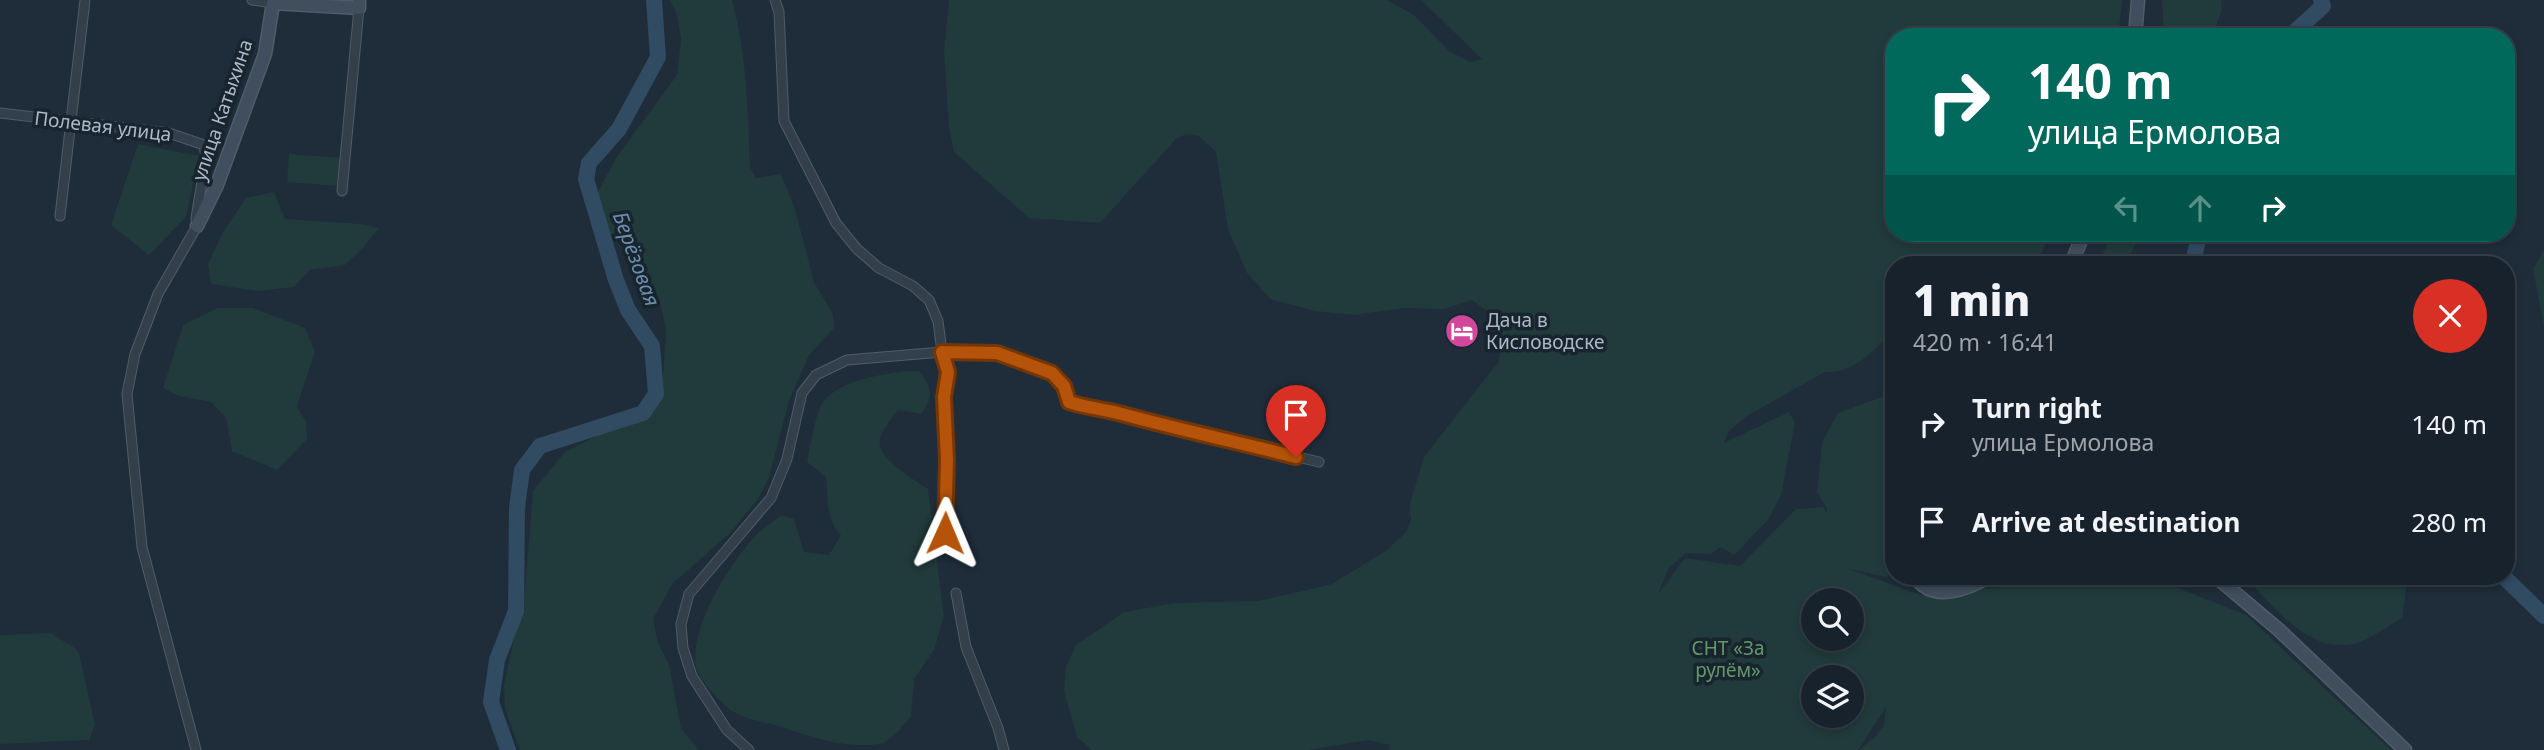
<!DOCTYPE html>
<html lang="en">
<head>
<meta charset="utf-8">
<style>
  :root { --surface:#17222c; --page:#242f38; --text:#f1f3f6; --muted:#9ea4a9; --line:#363f48 }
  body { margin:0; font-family:"Noto Sans",sans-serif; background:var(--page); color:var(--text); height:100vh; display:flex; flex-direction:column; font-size:26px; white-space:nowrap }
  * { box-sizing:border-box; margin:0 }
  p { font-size:23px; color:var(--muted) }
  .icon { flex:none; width:38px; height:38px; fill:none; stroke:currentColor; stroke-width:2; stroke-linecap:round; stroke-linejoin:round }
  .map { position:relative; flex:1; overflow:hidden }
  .details { position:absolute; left:1885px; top:256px; width:630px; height:329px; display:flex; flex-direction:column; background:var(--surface); border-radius:28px; box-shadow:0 4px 10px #0003,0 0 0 2px var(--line) }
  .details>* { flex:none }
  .top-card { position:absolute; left:1885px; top:28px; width:630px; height:214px; border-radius:28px; box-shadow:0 4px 10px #0003,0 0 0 2px var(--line); background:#00695c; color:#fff; overflow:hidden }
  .buttons { position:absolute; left:1801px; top:588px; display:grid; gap:14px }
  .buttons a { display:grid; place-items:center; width:63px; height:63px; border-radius:50%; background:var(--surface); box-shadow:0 4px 10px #0003,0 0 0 2px var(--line); font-size:35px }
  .pin { position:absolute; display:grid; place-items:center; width:60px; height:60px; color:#fff; margin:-72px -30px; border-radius:50% 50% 50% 0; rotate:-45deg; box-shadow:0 0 7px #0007 }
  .pin .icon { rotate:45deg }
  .me { position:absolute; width:77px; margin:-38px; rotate:1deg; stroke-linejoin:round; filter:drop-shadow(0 0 5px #0008) }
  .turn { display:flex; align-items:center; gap:24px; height:147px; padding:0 28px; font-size:32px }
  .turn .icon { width:91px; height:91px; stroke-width:2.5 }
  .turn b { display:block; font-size:49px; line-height:60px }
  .lanes { display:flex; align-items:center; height:66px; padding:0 28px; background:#0003; justify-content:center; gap:35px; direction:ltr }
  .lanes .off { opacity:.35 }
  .round { display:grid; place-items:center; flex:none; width:74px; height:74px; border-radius:37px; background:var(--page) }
  .summary { display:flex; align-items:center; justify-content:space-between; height:119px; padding:0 28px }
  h1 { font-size:42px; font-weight:800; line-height:52px }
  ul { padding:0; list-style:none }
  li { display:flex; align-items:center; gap:21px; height:98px; padding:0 28px }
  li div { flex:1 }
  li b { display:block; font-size:26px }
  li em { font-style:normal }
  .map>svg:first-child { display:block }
  .green { fill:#213a3b; fill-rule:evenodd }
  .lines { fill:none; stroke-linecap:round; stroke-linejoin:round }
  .river { stroke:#314b62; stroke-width:16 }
  .street-casing { stroke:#505c68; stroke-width:11 }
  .secondary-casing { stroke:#505c68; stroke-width:15 }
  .street { stroke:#333f4a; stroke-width:9 }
  .secondary { stroke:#404e5d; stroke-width:12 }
  .route-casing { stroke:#753606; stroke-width:18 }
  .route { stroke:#b45309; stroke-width:12 }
  .labels { text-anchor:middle; stroke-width:7; stroke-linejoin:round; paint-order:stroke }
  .street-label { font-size:19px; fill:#adb9c7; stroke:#18242e }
  .poi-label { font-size:19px; fill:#adb9c7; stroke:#18242e; text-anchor:start }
  .park-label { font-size:19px; fill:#63996a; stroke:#18242e }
  .water-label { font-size:21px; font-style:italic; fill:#6b8eac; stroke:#18242e }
</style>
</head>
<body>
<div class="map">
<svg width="2544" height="750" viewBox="0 0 2544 750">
  <rect width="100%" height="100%" fill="#1f2d3a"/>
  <path class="green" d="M670,0H732C747,56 748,111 750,168L756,178L781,174L795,209L814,282L833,315L834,328L809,355L789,401L769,477L758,499L730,533L672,584L653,619L658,643L669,665L681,728L699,750H520L505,709L504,685L525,589L533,491L565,452L598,435L642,420L658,404L662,392L666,331L661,307L638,263L605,228L598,192L616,158L677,75L681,39L677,15Z
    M949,0H1387L1414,15L1449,51L1470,62L1482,59L1421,0H2122L2118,37H1894V233H2051L2036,264H1894L1893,332C1874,350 1854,374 1825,372L1747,416L1728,432L1724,443L1789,412L1795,423L1781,495L1768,520L1734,555L1721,547L1710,554L1686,553L1669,568L1658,594L1685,558L1740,566L1796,509L1824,507L1826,514L1827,509L1817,492L1822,442L1838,413L1893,393V568L1887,577L1849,569L1921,595L2002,587L2001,585L2030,576H2148L2246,615L2391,750H1859L1876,736L1884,725L1886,707L1858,750H1389L1390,745L1368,740L1309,750H1092L1077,737L1064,691L1066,666L1076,645L1124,612L1175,603L1257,601L1307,590L1332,584L1387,550L1406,532L1411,519L1409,507L1424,457L1499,361L1502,334L1500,321L1472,300L1444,309L1405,308L1354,315L1315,311L1270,299L1247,273L1228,229L1216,152L1199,136L1186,134L1176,139L1100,223L1029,218L954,152L949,128L944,50ZM1813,600H1852V639H1813ZM1813,677H1852V716H1813Z
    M2162,0H2221L2222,8L2213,37H2164Z
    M138,144L199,156L186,217L149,255L111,225Z
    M289,154L340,158L338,186L287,182Z
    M274,192L285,219L361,224L379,228L362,249L345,265L310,270L294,287L257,291L211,284L208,264L223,232L246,198Z
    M2112,233H2141L2126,264H2098Z
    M2544,250V327L2533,269Z
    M218,308H253L305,328L315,352L297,406L306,422L307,439L277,470L232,451L226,418L211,402L179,396L163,388L183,325Z
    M906,371H919C932,388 934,397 921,414L898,410C892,418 882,429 880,439C875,458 915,480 928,489L944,616L934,650L914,679L911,717C903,725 894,737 884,743C854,750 816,739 788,729C769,722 744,721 728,708C716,697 696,678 695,661C694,621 728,567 753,538C761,529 773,522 782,515L794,519L804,552L829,555L841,535C825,519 828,498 826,477L807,462C810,448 815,415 822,404C835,381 883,374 906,371Z
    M2244,576H2314L2326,582L2338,580L2342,576H2408L2402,618C2389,625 2374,637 2360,642C2311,659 2274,606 2244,576Z
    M52,633C61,642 71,642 79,653L95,725L89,740L0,744V635Z"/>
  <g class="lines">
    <path class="river" d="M2289,37L2323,6L2321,0
      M2197,264L2195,253L2200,233
      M2503,576L2544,616
      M508,750L491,702L497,660L516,611L517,508L522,470L540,446L643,413L656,394L652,346L628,310L616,280L586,179L589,163L619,129L658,57L654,0"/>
    <g class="street-casing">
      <path id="street" d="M252,0L273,3
        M775,0L779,12L784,121L836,223L857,249L879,268L913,286L929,300L938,321L942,352L949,372L944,397L947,459L945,533
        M0,113L169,133L204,145L206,157L196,218L197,226L158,294L135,354L127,394L142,547L196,750
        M342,191L359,8
        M60,216L85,0
        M956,593L966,647L998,728L1004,750
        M749,750L727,730L692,676L683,648L681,624L689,594L771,498L787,459L802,393L816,375L847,360L942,352L997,353L1052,373L1064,386L1069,402L1082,406L1319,462"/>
    </g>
    <g class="secondary-casing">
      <path id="secondary" d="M2135,37L2138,0
        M197,226L217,185L265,54L273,3L359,8V0
        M2071,264L2084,233
        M1915,576C1932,604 1968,589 1990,576
        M2215,576L2279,630L2405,750"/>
    </g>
    <use href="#street" class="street"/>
    <use href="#secondary" class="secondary"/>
  </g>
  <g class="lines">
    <g class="route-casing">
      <path id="route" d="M945,533L947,459L944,397L948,372L942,352L997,353L1052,373L1064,386L1069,402C1087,408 1105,409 1122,414C1180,430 1238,442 1296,457"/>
    </g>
    <use href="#route" class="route"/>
  </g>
  <defs>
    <g id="hotel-disc" transform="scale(1.75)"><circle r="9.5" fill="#d1479c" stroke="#18242e"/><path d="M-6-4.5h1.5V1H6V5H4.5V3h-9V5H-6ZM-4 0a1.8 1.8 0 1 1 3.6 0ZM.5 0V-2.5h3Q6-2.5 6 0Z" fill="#fff"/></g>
  </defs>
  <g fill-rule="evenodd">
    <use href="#hotel-disc" x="1462" y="331"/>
  </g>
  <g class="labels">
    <g class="street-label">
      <text transform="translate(222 110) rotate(-71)" y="7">улица Катыхина</text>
      <text transform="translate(103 126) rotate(7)" y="7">Полевая улица</text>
    </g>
    <g class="poi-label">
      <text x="1486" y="327">Дача в<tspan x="1486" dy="22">Кисловодске</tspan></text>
    </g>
    <g class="park-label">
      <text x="1728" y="655">СНТ «За<tspan x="1728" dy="22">рулём»</tspan></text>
    </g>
    <g class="water-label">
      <text transform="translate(636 259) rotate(70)" y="7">Берёзовая</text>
    </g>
  </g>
</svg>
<div class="buttons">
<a><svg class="icon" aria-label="search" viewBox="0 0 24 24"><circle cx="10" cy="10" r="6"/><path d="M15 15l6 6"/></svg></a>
<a><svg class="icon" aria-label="layers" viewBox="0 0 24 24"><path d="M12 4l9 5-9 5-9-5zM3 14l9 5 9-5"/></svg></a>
</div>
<div class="pin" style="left:1296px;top:457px;background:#d93025"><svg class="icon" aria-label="arrive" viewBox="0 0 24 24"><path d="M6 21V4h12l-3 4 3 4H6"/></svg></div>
<svg class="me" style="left:945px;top:533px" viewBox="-20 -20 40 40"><path d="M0-17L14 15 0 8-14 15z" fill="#b45309" stroke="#fff" stroke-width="4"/></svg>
<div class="top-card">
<div class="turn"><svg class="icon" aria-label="right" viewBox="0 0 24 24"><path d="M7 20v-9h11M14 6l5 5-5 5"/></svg><div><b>140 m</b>улица Ермолова</div></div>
<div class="lanes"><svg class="icon off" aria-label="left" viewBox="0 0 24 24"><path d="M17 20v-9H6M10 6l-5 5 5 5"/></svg><svg class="icon off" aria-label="ahead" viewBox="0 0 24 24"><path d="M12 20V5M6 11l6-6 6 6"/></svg><svg class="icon" aria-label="right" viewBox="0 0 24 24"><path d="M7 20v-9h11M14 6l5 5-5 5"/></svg></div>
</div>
<section class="details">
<div class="summary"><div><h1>1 min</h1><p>420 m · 16:41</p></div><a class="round" style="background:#d93025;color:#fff"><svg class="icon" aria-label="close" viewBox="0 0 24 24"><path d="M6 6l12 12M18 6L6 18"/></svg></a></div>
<ul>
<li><svg class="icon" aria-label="right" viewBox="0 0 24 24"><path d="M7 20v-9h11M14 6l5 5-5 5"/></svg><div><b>Turn right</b><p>улица Ермолова</p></div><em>140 m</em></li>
<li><svg class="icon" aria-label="arrive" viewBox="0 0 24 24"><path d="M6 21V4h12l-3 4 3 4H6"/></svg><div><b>Arrive at destination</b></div><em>280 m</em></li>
</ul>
</section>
</div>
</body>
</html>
